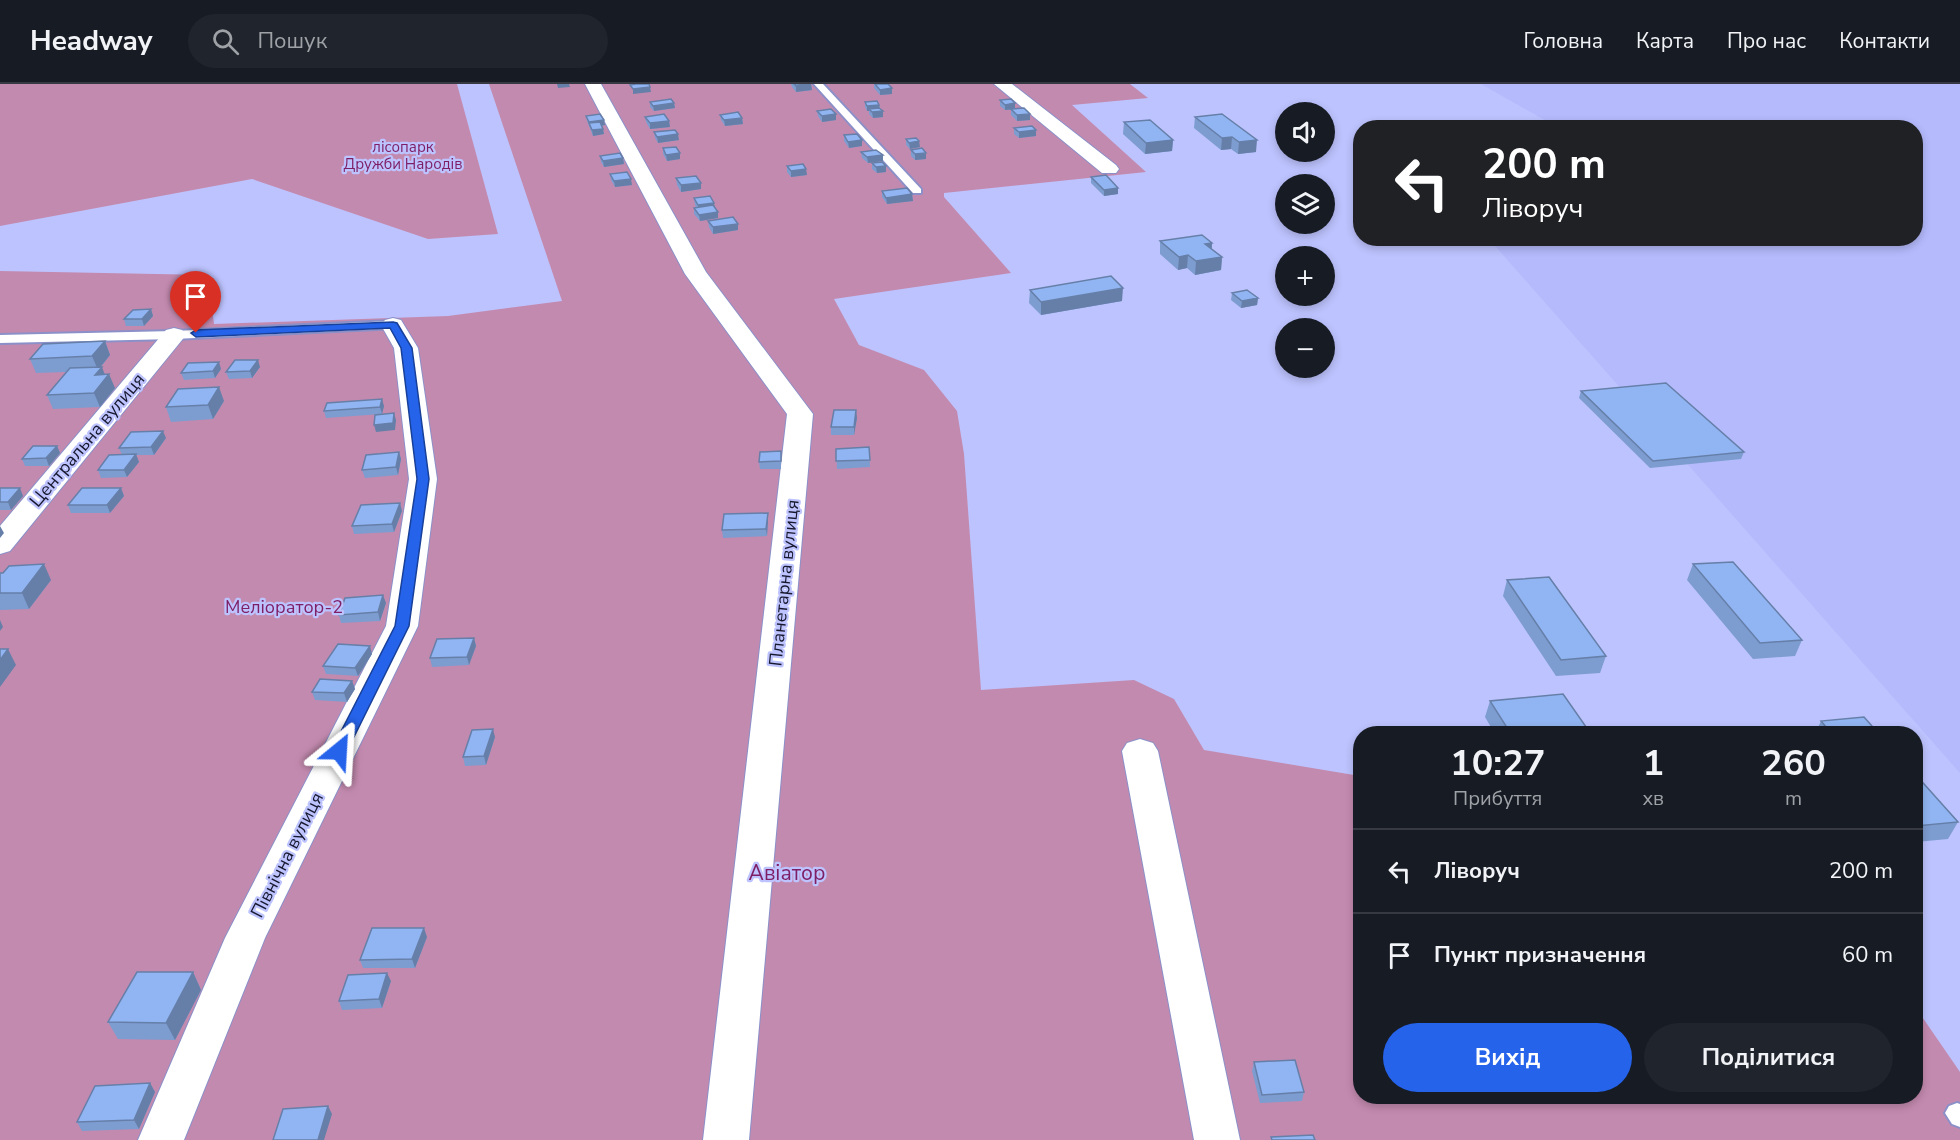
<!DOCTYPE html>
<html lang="uk">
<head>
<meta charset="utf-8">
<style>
  :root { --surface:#171b24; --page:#20242c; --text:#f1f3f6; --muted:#9ea1a6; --line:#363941; --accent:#2563eb }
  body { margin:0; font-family:"Nunito Sans",sans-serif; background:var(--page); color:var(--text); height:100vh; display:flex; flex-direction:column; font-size:22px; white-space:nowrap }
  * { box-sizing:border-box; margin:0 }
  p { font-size:20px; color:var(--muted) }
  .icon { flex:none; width:33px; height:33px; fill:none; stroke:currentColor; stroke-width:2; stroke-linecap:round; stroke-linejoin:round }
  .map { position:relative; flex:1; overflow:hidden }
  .details { position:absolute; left:1353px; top:642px; width:570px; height:378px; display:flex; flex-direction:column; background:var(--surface); border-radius:24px; box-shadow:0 3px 9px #0003 }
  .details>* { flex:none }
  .banner { position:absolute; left:1353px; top:36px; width:570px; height:126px; border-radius:24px; box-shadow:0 3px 9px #0003; background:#202124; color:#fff; overflow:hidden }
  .tools { position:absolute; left:1275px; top:18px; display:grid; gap:12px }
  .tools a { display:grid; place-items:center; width:60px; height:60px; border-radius:50%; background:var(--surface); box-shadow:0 3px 9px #0003; font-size:30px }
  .pin { position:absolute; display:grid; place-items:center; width:51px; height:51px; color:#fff; margin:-62px -26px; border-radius:50% 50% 50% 0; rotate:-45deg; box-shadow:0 0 6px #0007 }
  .pin .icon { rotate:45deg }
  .me { position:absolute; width:66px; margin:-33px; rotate:27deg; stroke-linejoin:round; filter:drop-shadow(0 0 4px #0008) }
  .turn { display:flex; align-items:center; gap:21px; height:126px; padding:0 30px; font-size:27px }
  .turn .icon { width:78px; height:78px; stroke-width:2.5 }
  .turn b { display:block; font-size:42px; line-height:51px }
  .eta { display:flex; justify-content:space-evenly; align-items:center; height:102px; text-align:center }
  .eta b { font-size:36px; font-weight:700; line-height:42px }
  .cta { display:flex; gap:12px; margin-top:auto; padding:12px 30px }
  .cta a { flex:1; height:69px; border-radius:36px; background:var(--accent); color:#fff; font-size:24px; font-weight:700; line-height:69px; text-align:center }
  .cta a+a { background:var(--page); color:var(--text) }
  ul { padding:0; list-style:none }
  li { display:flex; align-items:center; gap:18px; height:84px; padding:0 30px; border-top:2px solid var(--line) }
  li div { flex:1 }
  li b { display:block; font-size:22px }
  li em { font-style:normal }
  header { display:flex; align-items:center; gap:36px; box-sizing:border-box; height:84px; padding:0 30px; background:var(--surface); border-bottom:2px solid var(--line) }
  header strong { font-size:28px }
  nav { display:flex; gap:33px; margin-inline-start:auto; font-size:21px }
  .search { width:420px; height:54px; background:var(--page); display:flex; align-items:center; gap:15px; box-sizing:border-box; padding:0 21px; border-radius:33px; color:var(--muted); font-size:22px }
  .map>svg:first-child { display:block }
  .built { fill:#b4bafc }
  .green { fill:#c38aaf }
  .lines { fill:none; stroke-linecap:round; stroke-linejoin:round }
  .lane-casing { stroke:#8b90c8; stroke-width:4 }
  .street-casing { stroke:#8b90c8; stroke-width:2 }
  .lane { fill:#fff; fill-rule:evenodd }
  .street { fill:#fff; fill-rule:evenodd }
  .wall { fill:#7d9cd0 }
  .shaded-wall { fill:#667fa9 }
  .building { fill:#91b5f2; stroke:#667fa9; stroke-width:1.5 }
  .route { fill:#2563eb; stroke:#184099; stroke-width:1.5 }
  .labels { text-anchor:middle; stroke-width:4.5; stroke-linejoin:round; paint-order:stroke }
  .far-park-label { font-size:15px; fill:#7e1e65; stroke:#bdc3fe }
  .street-label { font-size:18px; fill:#17182e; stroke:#bdc3fe }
  .park-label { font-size:18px; fill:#7e1e65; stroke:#bdc3fe }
  .near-park-label { font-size:21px; fill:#7e1e65; stroke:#bdc3fe }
</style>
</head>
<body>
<header>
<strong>Headway</strong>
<div class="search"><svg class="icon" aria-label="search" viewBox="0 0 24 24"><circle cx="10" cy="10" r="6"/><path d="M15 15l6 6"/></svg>Пошук</div>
<nav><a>Головна</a><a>Карта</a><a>Про нас</a><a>Контакти</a></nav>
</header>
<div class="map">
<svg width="1960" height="1056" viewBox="0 0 1960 1056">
  <rect width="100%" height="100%" fill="#bdc3fe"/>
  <path class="built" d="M1481,0H1960V689L1489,155L1916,154V44L1557,43Z"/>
  <path class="green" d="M0,0H457L498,150L428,155L252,95L0,142Z
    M489,0H1130L1148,14L1072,21L1146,88L944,109V113L1011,189L834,215L859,261L924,286L957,327L964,370L981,606L1134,596L1174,615L1204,666L1360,692V1012H1916V924L1960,988V1056H0V187L208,191L214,240L448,232L562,217Z"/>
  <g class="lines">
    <g class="lane-casing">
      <path id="lane" d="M814,0H823L921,105V109H913Z
        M393,237L399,241L397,244L174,255L0,259V251L174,247Z
        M1957,1019L1960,1020V1043L1952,1040L1945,1029L1949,1022Z"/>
    </g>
    <g class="street-casing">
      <path id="street" d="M585,0H601L706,188L813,330L749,1056H703L787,330L685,190Z
        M994,0H1012L1116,81L1119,85L1116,89H1102Z
        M393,234L401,236L418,264L437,395L418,542L265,854L184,1056H138L225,854L386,542L409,395L394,264L381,241L385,236Z
        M174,244L182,246L186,251L182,256L10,467L0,470V442L166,246Z
        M1140,655L1153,659L1158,667L1240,1056H1194L1122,667L1127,659Z"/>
    </g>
    <use href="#lane" class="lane"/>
    <use href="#street" class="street"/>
  </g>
  <path class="wall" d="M791,0H811L812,6L796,8L792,3Z
    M874,0L892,4V10L880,11L874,4Z
    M1000,16L1015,25L1030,36L1017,37L1011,31V26H1005L1000,22Z
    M650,18L674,19L675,24L654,27L650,23Z
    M865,18L879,21L883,33L873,34L869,30V27H867L865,23Z
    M817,27L836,30V36L822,38L818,32Z
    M1222,30L1256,68L1238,70L1231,65L1221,66L1194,44L1195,33Z
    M720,31L742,34L743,40L725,42L721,36Z
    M586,32L605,41L602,42L604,50L593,52L587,37Z
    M645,33L669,37L670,43L650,45L646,38Z
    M1124,38L1173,56L1172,67L1145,70L1123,50Z
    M1014,44L1036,46V52L1019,54L1014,50Z
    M654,48L679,56L658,59L655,54Z
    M844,51L862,56V62L849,64L844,57Z
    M906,55L920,63L910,65L906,61Z
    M663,64L680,69V75L667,77L663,70Z
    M911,66L926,75L915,76L911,72Z
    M861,68L883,77L868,79L862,74Z
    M600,72L623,74L624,80L604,83L601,78Z
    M872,79L886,88L877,89L872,85Z
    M787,82L807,91L791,93L787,88Z
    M610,90L632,101L615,103L611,96Z
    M1091,93L1118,110L1104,112L1091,99Z
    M676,94L701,105L681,108L677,101Z
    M882,107L912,110L913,117L887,120L882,113Z
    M694,114L715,124L718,128V134L700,137L694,130V124L696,123L695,121Z
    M708,137L738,146L713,150L709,143Z
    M1160,157L1212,159V165L1222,173L1221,186L1195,191L1187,184L1178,186L1160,170Z
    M1030,206L1122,217L1041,231L1029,219Z
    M1232,209L1258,214L1257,221L1241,224L1231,216Z
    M151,225L153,232L144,242H126L124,235Z
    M105,257L110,271L101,283L105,290L115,304L100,323L53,325L47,311L66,288L36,289L30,275Z
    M260,283L252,294L229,295L226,288Z
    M221,285L215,294L184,296L181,289Z
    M1581,307L1744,368L1741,375L1650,384L1579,314Z
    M224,317L213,335L171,338L166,323Z
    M384,322L382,330L326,334L324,327Z
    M857,334L854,351H831V343Z
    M166,354L154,371H136L139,378L127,393L101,394L98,386L122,371L119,364Z
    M57,362L60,369L49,382H25L22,375Z
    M869,363L870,383L837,385L836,365Z
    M781,367V385H760L759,378Z
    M399,368L401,375L398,391L365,394L362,386Z
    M0,404L23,412L11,426H0Z
    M121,404L124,412L110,429H71L68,421Z
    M400,419L402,427L394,448L354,450L352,442Z
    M768,436L767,452L723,454L722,446Z
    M1693,480L1802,556L1795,572L1753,575L1687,496Z
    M0,489H3L51,496L29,525L0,526Z
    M1507,496L1606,572L1600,589L1556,592L1503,512Z
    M386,519L380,537L341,539L339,531Z
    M474,554L476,562L469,581L432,583L430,574Z
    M372,570L358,592L326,590L323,582Z
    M352,597L355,605L347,618L315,616L312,608Z
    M1490,617L1591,650H1495L1485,633Z
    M1821,637L1879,650H1815Z
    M495,653L486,681L465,682L463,673Z
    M1916,691L1958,738L1948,755L1916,758Z
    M427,853L415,884H363L360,876Z
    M193,888L201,906L175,956L118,955L108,938Z
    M391,897L382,924L342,926L339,917Z
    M1254,978L1304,1008L1302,1017L1260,1019L1252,987Z
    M150,999L155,1008L139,1045L82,1047L77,1038Z"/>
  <path class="shaded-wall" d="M557,0H569L570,3L558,4Z
    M811,0L812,6L796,8V2Z
    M650,3L651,8L633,10V5Z
    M892,4V10L880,11V6Z
    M674,19L675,24L654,27L653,22Z
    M1015,19V25L1005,26V21Z
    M879,21L880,26L869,25V27H867V22Z
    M883,27V33L873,34L872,28Z
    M836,30V36L822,38V32Z
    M1030,30V36L1017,37V31Z
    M742,34L743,40L725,42L724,36Z
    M604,36L605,41L591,43L589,40V38Z
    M669,37L670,43L650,45V39Z
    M603,45L604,50L593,52L592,46Z
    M1036,46V52L1019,54V48Z
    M678,50L679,56L658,59L657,53Z
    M1232,53L1231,65L1221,66L1222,54Z
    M862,56V62L849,64L848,58Z
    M1173,56L1172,67L1145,70L1146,59Z
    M1257,56L1256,68L1238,70L1239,58Z
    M919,57L920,63L910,65L909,59Z
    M680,69V75L667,77L666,71Z
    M926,69V75L915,76V70Z
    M883,71V77L868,79L867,73Z
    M623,74L624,80L604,83L603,77Z
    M886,82V88L877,89L876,83Z
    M806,85L807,91L791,93V87Z
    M631,95L632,101L615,103L614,97Z
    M701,99V105L681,108V101Z
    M1118,104V110L1104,112V106Z
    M912,110L913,117L887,120L886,114Z
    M714,119L715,125L699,128L698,121Z
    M718,128V134L700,137L699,131Z
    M738,140V146L713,150V143Z
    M1212,159L1211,172L1205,160Z
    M1188,171L1187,184L1178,186L1179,173Z
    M1222,173L1221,186L1195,191L1196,177Z
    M1123,204L1122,217L1041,231V218Z
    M1258,214L1257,221L1241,224L1242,217Z
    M151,225L153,232L144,242L142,235Z
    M105,257L110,271L98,286L92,272Z
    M258,276L260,283L252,294L250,287Z
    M219,278L221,285L215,294L213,287Z
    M102,283L106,294L109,290L115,304L100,323L94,309L95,291Z
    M219,303L224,317L213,335L208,321Z
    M382,315L384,322L382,330L380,323Z
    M856,326L857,334L854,351V343Z
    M394,329L396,336L395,346L376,348L374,341Z
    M163,347L166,354L154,371L151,363Z
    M57,362L60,369L49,382L46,374Z
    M399,368L401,375L398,391L396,383Z
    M136,370L139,378L127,393L124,386Z
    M20,404L23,412L11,426L8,418Z
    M121,404L124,412L110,429L107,421Z
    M400,419L402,427L394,448L392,440Z
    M768,429V436L767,452L766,445Z
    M0,442L4,449L0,454Z
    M44,480L51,496L29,525L22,509Z
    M383,511L386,519L380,537L378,528Z
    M0,536L3,543L0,547Z
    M474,554L476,562L469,581L467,573Z
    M370,562L372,570L358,592L355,584Z
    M8,565L16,581L0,603V576Z
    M352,597L355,605L347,618L344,609Z
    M493,645L495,653L486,681L484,672Z
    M424,844L427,853L415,884L412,875Z
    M193,888L201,906L175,956L166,939Z
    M387,889L391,897L382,924L379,915Z
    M150,999L155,1008L139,1045L134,1036Z
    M328,1022L332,1030L324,1056H318Z"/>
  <path class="building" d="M636,0H649L650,3L633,5L630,1Z
    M794,0H811L796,2Z
    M875,0H888L892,4L880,6Z
    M671,15L674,19L653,22L650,18Z
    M1011,15L1015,19L1005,21L1000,16Z
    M877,17L879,21L867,22L865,18Z
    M879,24L883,27L872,28L869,25Z
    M1024,24L1030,30L1017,31L1011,25Z
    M831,25L836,30L822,32L817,27Z
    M738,28L742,34L724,36L720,31Z
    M600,30L604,36L589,38L586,32Z
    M664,30L669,37L650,39L645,33Z
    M1222,30L1257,56L1239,58L1232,53L1222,54L1195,33Z
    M1150,36L1173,56L1146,59L1124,38Z
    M600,38L603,45L592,46L589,39Z
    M1032,42L1036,46L1019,48L1014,44Z
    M675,46L678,50L657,53L654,48Z
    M857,50L862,56L848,58L844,51Z
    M916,54L919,57L909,59L906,55Z
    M676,63L680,69L666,71L663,64Z
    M922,64L926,69L915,70L911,66Z
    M876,66L883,71L867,73L861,68Z
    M620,69L623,74L603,77L600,72Z
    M882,78L886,82L876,83L872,79Z
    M803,80L806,85L791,87L787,82Z
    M627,88L631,95L614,97L610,90Z
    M1106,91L1118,104L1104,106L1091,93Z
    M696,92L701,99L681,101L676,94Z
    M907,104L912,110L886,114L882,107Z
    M710,112L714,119L698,121L694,114Z
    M713,121L718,128L699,131L694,124Z
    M733,133L738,140L713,143L708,137Z
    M1202,151L1212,159L1205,160L1222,173L1196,177L1188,171L1179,173L1160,157Z
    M1111,192L1123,204L1041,218L1030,206Z
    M1247,206L1258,214L1242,217L1232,209Z
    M151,225L142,235H124L133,226Z
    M105,257L92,272L30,275L43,260Z
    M235,276H258L250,287L226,288Z
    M219,278L213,287L181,289L188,279Z
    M102,283L95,291L109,290L94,309L47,311L70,284Z
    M1666,299L1744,368L1653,377L1581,307Z
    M219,303L208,321L166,323L178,305Z
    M382,315L380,323L324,327L327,319Z
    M834,326H856L854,343H831Z
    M394,329L393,339L374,341L375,331Z
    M163,347L151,363L119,364L131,348Z
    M33,362H57L46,374L22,375Z
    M869,363L870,376L836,377V365Z
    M781,367V377L759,378L760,368Z
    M399,368L396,383L362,386L366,371Z
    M136,370L124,386H98L109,371Z
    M0,404H20L8,418H0Z
    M82,404H121L107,421H68Z
    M400,419L392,440L352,442L361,421Z
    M768,429L766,445L722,446L724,430Z
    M1733,478L1802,556L1760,559L1693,480Z
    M44,480L22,509H0V489H3L9,482Z
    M1549,493L1606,572L1561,576L1507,496Z
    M383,511L378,528L339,531L345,514Z
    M474,554L467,573L430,574L437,555Z
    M338,560L370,562L355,584L323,582Z
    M0,565H8L0,576Z
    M320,595L352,597L344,609L312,608Z
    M1563,610L1591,650H1511L1490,617Z
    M1864,633L1879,650H1832L1821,637Z
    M493,645L484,672L463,673L472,646Z
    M1916,691L1958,738L1916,742Z
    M372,844H424L412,875L360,876Z
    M137,888H193L166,939L108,938Z
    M387,889L379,915L339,917L348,891Z
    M1295,976L1304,1008L1262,1011L1254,978Z
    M150,999L134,1036L77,1038L95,1002Z
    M328,1022L318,1056H273L283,1025Z
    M1313,1051L1315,1056H1272L1271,1053Z"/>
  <path class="route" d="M393,238L397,239L412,264L429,395L409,542L347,667L339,672L331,667L395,542L417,395L401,264L390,244L196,253L191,249L196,246Z"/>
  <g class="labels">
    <g class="far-park-label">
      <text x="403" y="68">лісопарк<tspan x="403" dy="17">Дружби Народів</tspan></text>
    </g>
    <g class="street-label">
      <text transform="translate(87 356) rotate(-50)" y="6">Центральна вулиця</text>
      <text transform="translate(784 499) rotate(-84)" y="6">Планетарна вулиця</text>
      <text transform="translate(287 771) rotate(-63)" y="6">Північна вулиця</text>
    </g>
    <g class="park-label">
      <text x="284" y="529">Меліоратор-2</text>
    </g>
    <g class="near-park-label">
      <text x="787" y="796">Авіатор</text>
    </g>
  </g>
</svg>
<div class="tools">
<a><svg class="icon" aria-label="sound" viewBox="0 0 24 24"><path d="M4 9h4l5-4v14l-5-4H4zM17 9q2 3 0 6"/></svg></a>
<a><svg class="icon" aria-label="layers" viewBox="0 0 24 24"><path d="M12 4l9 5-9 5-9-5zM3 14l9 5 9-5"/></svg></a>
<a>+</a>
<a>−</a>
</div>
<div class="pin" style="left:196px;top:249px;background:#d93025"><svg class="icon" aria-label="arrive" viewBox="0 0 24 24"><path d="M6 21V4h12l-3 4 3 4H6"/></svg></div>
<svg class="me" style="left:339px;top:667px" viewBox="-20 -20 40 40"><path d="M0-17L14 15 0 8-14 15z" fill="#2563eb" stroke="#fff" stroke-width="4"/></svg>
<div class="banner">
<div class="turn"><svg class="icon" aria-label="left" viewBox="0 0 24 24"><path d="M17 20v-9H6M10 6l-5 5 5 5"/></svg><div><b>200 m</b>Ліворуч</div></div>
</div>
<section class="details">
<div class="eta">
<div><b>10:27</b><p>Прибуття</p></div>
<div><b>1</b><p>хв</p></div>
<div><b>260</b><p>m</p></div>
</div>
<ul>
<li><svg class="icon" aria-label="left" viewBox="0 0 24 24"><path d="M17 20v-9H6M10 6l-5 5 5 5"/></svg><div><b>Ліворуч</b></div><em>200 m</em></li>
<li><svg class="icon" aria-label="arrive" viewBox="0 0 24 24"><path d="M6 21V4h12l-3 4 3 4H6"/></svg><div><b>Пункт призначення</b></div><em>60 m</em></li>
</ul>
<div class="cta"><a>Вихід</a><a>Поділитися</a></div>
</section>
</div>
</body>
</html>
